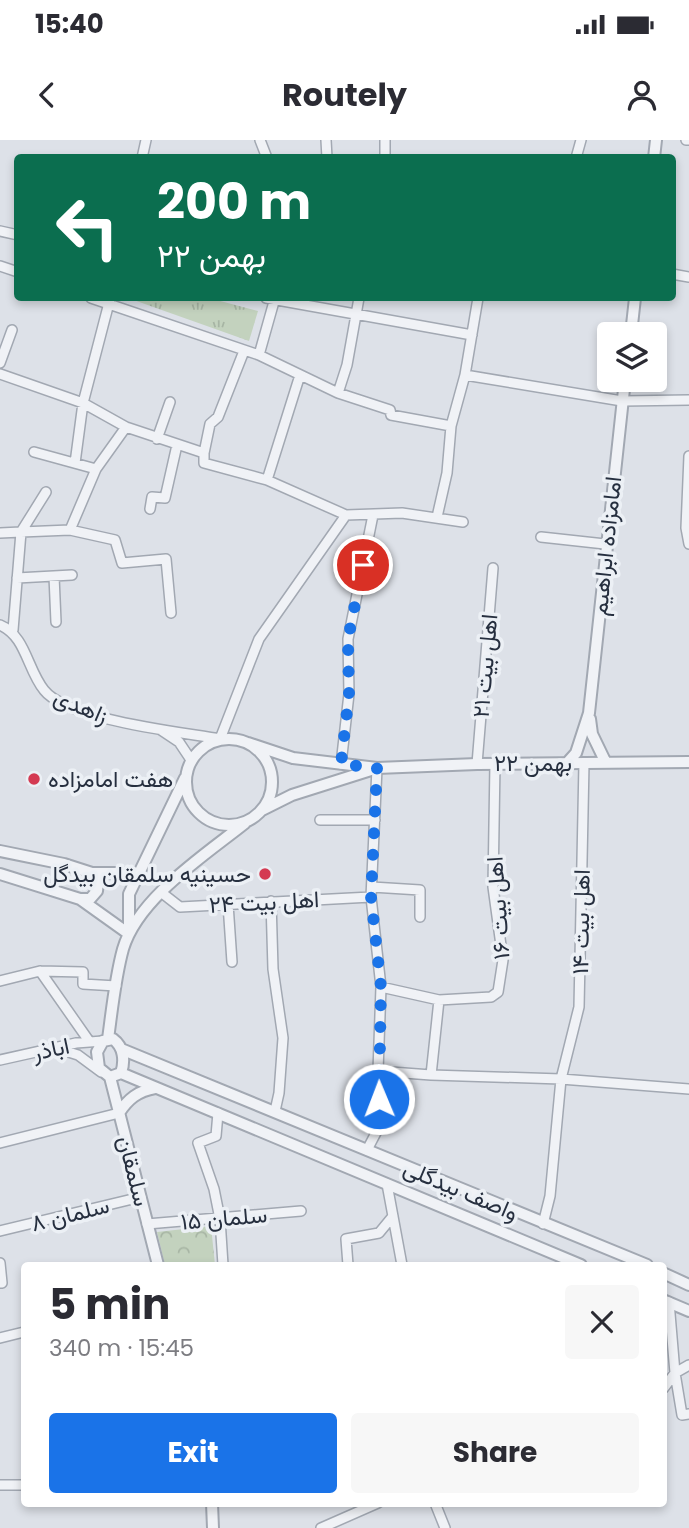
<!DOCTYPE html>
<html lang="en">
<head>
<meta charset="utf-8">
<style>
  :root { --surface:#fff; --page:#f7f7f7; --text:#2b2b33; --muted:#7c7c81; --accent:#1a73e8 }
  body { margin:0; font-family:Poppins,Vazirmatn,sans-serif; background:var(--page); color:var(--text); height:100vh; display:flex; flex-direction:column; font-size:26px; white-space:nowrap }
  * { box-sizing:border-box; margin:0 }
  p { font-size:23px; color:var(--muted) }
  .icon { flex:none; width:38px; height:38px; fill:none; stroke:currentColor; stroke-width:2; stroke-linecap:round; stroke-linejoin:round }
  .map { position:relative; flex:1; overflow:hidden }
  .panel { position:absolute; left:21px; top:1122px; width:646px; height:245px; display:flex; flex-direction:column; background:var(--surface); border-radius:7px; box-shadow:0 4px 10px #0003 }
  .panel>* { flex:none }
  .hud { position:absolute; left:14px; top:14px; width:662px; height:147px; border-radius:7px; box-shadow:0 4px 10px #0003; background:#0b6e4f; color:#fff; overflow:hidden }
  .buttons { position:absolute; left:597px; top:182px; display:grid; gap:14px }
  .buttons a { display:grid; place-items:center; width:70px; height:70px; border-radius:7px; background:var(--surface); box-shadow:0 4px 10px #0003; font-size:35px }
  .pin { position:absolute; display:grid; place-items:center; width:60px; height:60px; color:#fff; margin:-30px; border:4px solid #fff; border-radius:50%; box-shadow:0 2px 7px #0007 }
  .me { position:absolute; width:77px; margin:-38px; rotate:359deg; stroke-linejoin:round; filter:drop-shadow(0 0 5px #0008) }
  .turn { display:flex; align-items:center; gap:24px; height:147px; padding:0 28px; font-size:32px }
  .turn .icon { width:91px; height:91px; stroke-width:2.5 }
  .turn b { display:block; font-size:49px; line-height:60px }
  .round { display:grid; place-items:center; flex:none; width:74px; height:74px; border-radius:7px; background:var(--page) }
  .summary { display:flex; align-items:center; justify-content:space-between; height:119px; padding:0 28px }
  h1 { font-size:42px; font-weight:700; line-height:52px }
  .cta { display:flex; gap:14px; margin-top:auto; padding:14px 28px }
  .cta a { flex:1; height:80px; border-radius:7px; background:var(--accent); color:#fff; font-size:28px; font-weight:700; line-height:80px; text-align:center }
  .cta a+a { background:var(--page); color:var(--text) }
  .status { display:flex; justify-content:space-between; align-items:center; height:49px; padding:0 35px; background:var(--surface); direction:ltr }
  .status svg { height:19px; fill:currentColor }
  header { display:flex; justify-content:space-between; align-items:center; height:91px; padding:0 28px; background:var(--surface); font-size:32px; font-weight:700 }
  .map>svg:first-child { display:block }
  .forest { fill:url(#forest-crowns) }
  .park { fill:url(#park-tufts) }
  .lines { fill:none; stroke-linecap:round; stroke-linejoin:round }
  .minor-casing { stroke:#a2a8b2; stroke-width:12 }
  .tertiary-casing { stroke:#a2a8b2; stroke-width:14 }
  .minor { stroke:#f0f2f6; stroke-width:9 }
  .tertiary { stroke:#f0f2f6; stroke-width:10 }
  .route { stroke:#1a73e8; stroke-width:12; stroke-dasharray:0 21.6 }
  .poi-dot { fill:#d43a52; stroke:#ecf0f5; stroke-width:2.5 }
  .labels { text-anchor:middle; stroke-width:7; stroke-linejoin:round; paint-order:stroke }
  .street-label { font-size:23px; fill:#262f3f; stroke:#ecf0f5 }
  .poi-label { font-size:23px; fill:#262f3f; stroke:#ecf0f5; text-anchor:start }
</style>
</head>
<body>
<div class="status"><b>15:40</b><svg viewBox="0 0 49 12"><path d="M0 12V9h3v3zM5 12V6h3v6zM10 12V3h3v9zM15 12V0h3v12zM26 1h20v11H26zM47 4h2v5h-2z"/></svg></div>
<header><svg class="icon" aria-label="back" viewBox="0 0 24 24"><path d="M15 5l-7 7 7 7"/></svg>Routely<svg class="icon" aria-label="person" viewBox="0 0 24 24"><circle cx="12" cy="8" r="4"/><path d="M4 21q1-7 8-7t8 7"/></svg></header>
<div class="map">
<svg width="689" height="1388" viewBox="0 0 689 1388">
  <defs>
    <pattern id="forest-crowns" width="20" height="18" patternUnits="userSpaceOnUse" patternTransform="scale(1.75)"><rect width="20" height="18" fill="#c3d2be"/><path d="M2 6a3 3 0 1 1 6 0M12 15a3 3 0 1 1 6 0" fill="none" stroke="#a7b5a4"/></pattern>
    <pattern id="park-tufts" width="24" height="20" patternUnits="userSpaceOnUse" patternTransform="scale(1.75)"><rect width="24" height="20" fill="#c3d2be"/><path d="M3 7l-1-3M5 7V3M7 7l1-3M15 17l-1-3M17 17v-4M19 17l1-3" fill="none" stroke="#a7b5a4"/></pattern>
  </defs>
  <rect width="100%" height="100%" fill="#dde1e8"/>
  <path class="forest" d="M211,1086L215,1125H165L157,1092Z"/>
  <path class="park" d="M128,158H209L258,171L249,201Z"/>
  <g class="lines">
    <g class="minor-casing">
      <path id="minor" d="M260,0L267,18
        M326,0L327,18
        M686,0H689
        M142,18L146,0
        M385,18V0
        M576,18L581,0
        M0,91L18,95
        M0,126L18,132
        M672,134L689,137
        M91,158L259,215L338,253L347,225L359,158
        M266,158L472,195
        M259,215L275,158
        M0,223L12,190
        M0,234L83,263L126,287L96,329L70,390L21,392L13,490
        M465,235L622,261L689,260
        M338,253L390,270L391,275L451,286
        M126,287L204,313L210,284L218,277L244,211
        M157,299L170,262
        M34,312L96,329
        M204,313V323L267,340L346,375L402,373L463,382
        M689,316L686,388L689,404
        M75,323L83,263L110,159
        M267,340L300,235
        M150,369L152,357L165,358L177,305
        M437,377L447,333L451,286L465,235L478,158
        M70,390L115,400L122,423L166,419L171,473
        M0,393L21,392L46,352
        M541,397L605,404
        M54,436L56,482
        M17,438L72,435
        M0,485C26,496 27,529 44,550C67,580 181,592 220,599L259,499L346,375
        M161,590L179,602L191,620
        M341,624L349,554L348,499L373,375
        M477,624L493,428
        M320,680H375
        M372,747L420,750V777
        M162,753L180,767L371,757
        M271,761L273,829L283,898L279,953L275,971
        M228,764L232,822
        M40,831L89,901
        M0,841L40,831L83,832V844L116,846
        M439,860L491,857L498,852L503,820L493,747L495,623
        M59,909L78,915L101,932
        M0,920L76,903L103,901
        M378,931L431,935L439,860L381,847
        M431,935L561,939L689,949
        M218,973L216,996L198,1003L214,1049L220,1079L223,1125
        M0,1003L119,973
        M367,1010L379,987L378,931L381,847L371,757L377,628
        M387,1044L402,1125
        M147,1084L301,1071
        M543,1084L550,1056L561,939L579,867L584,623
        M0,1091L141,1057
        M0,1123L2,1143H0
        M348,1125L346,1099L379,1093L393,1076
        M669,1162L675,1233L682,1275L689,1274
        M0,1198L24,1192
        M663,1249L675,1233L689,1225
        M0,1345H24
        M435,1363L445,1388
        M321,1388L378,1363"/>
    </g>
    <g class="tertiary-casing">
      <path id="tertiary" d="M654,18L656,0
        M631,194L635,158
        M590,579L592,594L606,623
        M186 642a43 43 0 1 1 86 0a43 43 0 1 1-86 0Z
        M248,603L293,618L377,628L477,624L689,622
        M567,623L576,613L589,573L625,240
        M262,670L292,655L371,630
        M0,711L64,724L92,733H139
        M0,734L80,759L129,794
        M80,759H90L97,751L98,741L92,733
        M129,794V754L185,638
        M108,899C112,870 115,838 123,809C138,758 205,715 245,683
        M113,899C124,907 125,921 121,933L110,937L99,928L97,912L103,901Z
        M121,909L647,1125
        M121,933L581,1125
        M110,937L158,1125
        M119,973C128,959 138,951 155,948
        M663,1133L689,1145
        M663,1160L689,1171
        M212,1363L213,1388"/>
    </g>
    <use href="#minor" class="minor"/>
    <use href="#tertiary" class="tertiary"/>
  </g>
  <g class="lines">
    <path class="route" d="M363,425L348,499L349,554L341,624L377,628L371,757L381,847L379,959"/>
  </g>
  <g class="poi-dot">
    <circle cx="34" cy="639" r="7"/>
    <circle cx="265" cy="734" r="7"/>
  </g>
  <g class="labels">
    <g class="street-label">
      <text transform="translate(606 406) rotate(-84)" y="8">امامزاده ابراهیم</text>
      <text transform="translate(485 526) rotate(-85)" y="8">اهل بیت ۲۱</text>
      <text transform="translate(81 566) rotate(23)" y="8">زاهدی</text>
      <text x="533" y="631">۲۲ بهمن</text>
      <text transform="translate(264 762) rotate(-3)" y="8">اهل بیت ۲۴</text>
      <text transform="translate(498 768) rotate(-94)" y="8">اهل بیت ۱۶</text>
      <text transform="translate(581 782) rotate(-89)" y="8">اهل بیت ۱۴</text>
      <text transform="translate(51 909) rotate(-12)" y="8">اباذر</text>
      <text transform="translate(134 1031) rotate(76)" y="8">سلمقان</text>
      <text transform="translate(461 1050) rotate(23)" y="8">واصف بیدگلی</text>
      <text transform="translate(70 1074) rotate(-14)" y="8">سلمان ۸</text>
      <text transform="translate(224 1078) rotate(-5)" y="8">سلمان ۱۵</text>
    </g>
    <g class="poi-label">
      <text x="48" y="647">هفت امامزاده</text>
      <text x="251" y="742" text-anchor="end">حسینیه سلمقان بیدگل</text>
    </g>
  </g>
</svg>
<div class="buttons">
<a><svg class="icon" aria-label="layers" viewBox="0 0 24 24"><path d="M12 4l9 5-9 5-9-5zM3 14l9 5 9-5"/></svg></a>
</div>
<div class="pin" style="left:363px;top:425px;background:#d93025"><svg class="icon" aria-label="arrive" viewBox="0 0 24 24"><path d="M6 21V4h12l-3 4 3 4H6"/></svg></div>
<svg class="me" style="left:379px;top:959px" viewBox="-20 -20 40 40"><circle r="17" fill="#1a73e8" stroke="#fff" stroke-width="3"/><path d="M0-11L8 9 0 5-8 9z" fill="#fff"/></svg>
<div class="hud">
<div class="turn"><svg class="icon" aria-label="left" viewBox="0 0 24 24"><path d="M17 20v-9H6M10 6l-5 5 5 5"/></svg><div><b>200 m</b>۲۲ بهمن</div></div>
</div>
<section class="panel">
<div class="summary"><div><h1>5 min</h1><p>340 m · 15:45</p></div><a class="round"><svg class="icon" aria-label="close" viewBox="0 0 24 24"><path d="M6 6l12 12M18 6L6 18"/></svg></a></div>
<div class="cta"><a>Exit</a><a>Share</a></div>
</section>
</div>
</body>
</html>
